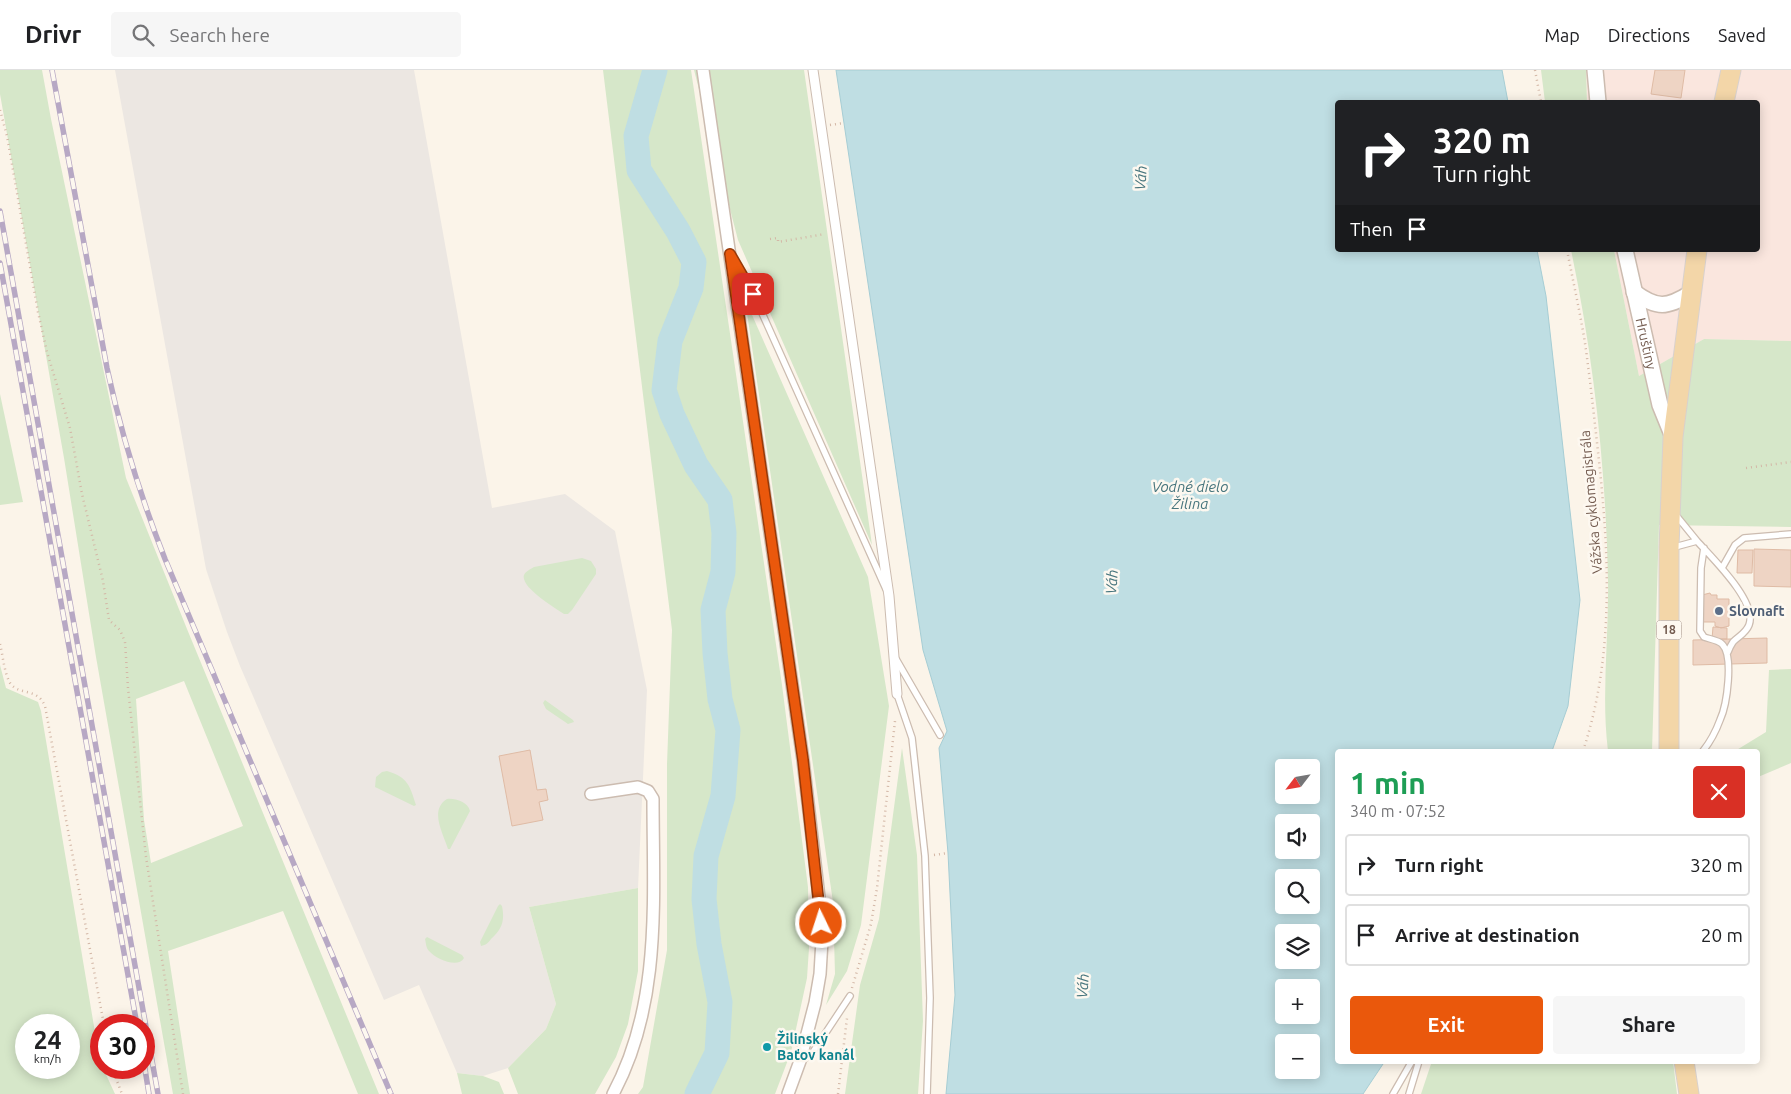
<!DOCTYPE html>
<html lang="en">
<head>
<meta charset="utf-8">
<style>
  :root { --surface:#fff; --page:#f6f6f6; --text:#202124; --muted:#757577; --line:#e0e0e0; --accent:#ea580c }
  body { margin:0; font-family:Ubuntu,sans-serif; background:var(--page); color:var(--text); height:100vh; display:flex; flex-direction:column; font-size:19px; white-space:nowrap }
  * { box-sizing:border-box; margin:0 }
  p { font-size:16px; color:var(--muted) }
  .icon { flex:none; width:28px; height:28px; fill:none; stroke:currentColor; stroke-width:2; stroke-linecap:round; stroke-linejoin:round }
  .map { position:relative; flex:1; overflow:hidden }
  .panel { position:absolute; left:1335px; top:679px; width:425px; height:315px; display:flex; flex-direction:column; background:var(--surface); border-radius:5px; box-shadow:0 2px 12px #0003 }
  .panel>* { flex:none }
  .banner { position:absolute; left:1335px; top:30px; width:425px; height:152px; border-radius:5px; box-shadow:0 2px 12px #0003; background:#202124; color:#fff; overflow:hidden }
  .needle { width:32px; rotate:239deg }
  .buttons { position:absolute; left:1275px; top:689px; display:grid; gap:10px }
  .buttons a { display:grid; place-items:center; width:45px; height:45px; border-radius:5px; background:var(--surface); box-shadow:0 2px 12px #0003; font-size:25px }
  .speed { position:absolute; left:15px; top:944px; display:flex; gap:10px; font-size:25px; font-weight:700; text-align:center }
  .speed>* { display:grid; place-content:center; width:65px; height:65px; border-radius:50%; background:var(--surface); box-shadow:0 2px 12px #0003; line-height:1 }
  .speed small { font-size:12px; font-weight:400 }
  .speed .limit { border:8px solid #d22; background:#fff; color:#111 }
  .pin { position:absolute; display:grid; place-items:center; width:42px; height:42px; color:#fff; margin:-21px; border-radius:10px; box-shadow:0 2px 8px #0006 }
  .me { position:absolute; width:55px; margin:-28px; rotate:356deg; stroke-linejoin:round; filter:drop-shadow(0 0 4px #0008) }
  .turn { display:flex; align-items:center; gap:18px; height:105px; padding:0 15px; font-size:22px }
  .turn .icon { width:65px; height:65px; stroke-width:2.5 }
  .turn b { display:block; font-size:35px; line-height:42px }
  .then { display:flex; align-items:center; height:48px; padding:0 15px; background:#0003; gap:10px; font-size:19px }
  .round { display:grid; place-items:center; flex:none; width:52px; height:52px; border-radius:5px; background:var(--page) }
  .headline { display:flex; align-items:center; justify-content:space-between; height:85px; padding:0 15px }
  h1 { font-size:30px; font-weight:600; line-height:38px; color:#1e9e55 }
  .cta { display:flex; gap:10px; margin-top:auto; padding:10px 15px }
  .cta a { flex:1; height:58px; border-radius:5px; background:var(--accent); color:#fff; font-size:20px; font-weight:600; line-height:58px; text-align:center }
  .cta a+a { background:var(--page); color:var(--text) }
  ul { padding:0; list-style:none }
  li { display:flex; align-items:center; gap:15px; height:62px; margin:0 10px 8px; padding:0 5px; border:2px solid var(--line); border-radius:5px }
  li div { flex:1 }
  li b { display:block; font-size:19px }
  li em { font-style:normal }
  header { display:flex; align-items:center; gap:30px; box-sizing:border-box; height:70px; padding:0 25px; background:var(--surface); border-bottom:1px solid var(--line) }
  header strong { font-size:24px }
  nav { display:flex; gap:28px; margin-inline-start:auto; font-size:18px }
  .search { width:350px; height:45px; background:var(--page); display:flex; align-items:center; gap:12px; box-sizing:border-box; padding:0 18px; border-radius:5px; color:var(--muted); font-size:19px }
  .map>svg:first-child { display:block }
  .commercial { fill:#fae6de }
  .industrial { fill:#ece7e2 }
  .green { fill:#d6e7c9; fill-rule:evenodd }
  .water { fill:#bfdee3; stroke:#a6cdd4; fill-rule:evenodd }
  .lines { fill:none; stroke-linecap:round; stroke-linejoin:round }
  .river { stroke:#bfdee3; stroke-width:25 }
  .building { fill:#eed4c4; stroke:#dfbba5 }
  .service-casing { stroke:#ccbcb0; stroke-width:8 }
  .pedestrian-casing { stroke:#ccbcb0; stroke-width:11 }
  .minor-casing { stroke:#ccbcb0; stroke-width:14 }
  .tertiary-casing { stroke:#ccbcb0; stroke-width:18 }
  .primary-casing { stroke:#d8d1ce; stroke-width:21 }
  .path { stroke:#d3b7a6; stroke-width:2.5; stroke-dasharray:1 4; stroke-linecap:butt }
  .service { stroke:#fff; stroke-width:5.5 }
  .pedestrian { stroke:#fff; stroke-width:9 }
  .minor { stroke:#fff; stroke-width:11 }
  .tertiary { stroke:#fff; stroke-width:15 }
  .primary { stroke:#f3d6a8; stroke-width:19 }
  .rail-casing { stroke:#b7a8c4; stroke-width:5.5 }
  .rail { stroke:#fdf8f0; stroke-width:4; stroke-dasharray:11; stroke-linecap:butt }
  .route-casing { stroke:#983908; stroke-width:12 }
  .route { stroke:#ea580c; stroke-width:9 }
  .service-dot { fill:#5c6f8a; stroke:#fdf8f0; stroke-width:2 }
  .culture-dot { fill:#0f9aa8; stroke:#fdf8f0; stroke-width:2 }
  .labels { text-anchor:middle; stroke-width:5; stroke-linejoin:round; paint-order:stroke }
  .shield { fill:#fdf8f0; stroke:#9c8a7f; stroke-width:1 }
  .shield-label { font-size:12px; font-weight:bold; fill:#735b4f }
  .street-label { font-size:14px; fill:#735b4f; stroke:#fdf8f0 }
  .service-label { font-size:14px; font-weight:bold; fill:#4e5e75; stroke:#fdf8f0; text-anchor:start }
  .culture-label { font-size:14px; font-weight:bold; fill:#0d838f; stroke:#fdf8f0; text-anchor:start }
  .water-label { font-size:15px; font-style:italic; fill:#47757d; stroke:#fdf8f0 }
</style>
</head>
<body>
<header>
<strong>Drivr</strong>
<div class="search"><svg class="icon" aria-label="search" viewBox="0 0 24 24"><circle cx="10" cy="10" r="6"/><path d="M15 15l6 6"/></svg>Search here</div>
<nav><a>Map</a><a>Directions</a><a>Saved</a></nav>
</header>
<div class="map">
<svg width="1791" height="1024" viewBox="0 0 1791 1024">
  <rect width="100%" height="100%" fill="#fbf4e9"/>
  <path class="commercial" d="M1586,0H1791V271L1704,269L1639,306L1614,180H1758V32H1587Z"/>
  <path class="industrial" d="M115,0H414L492,438L565,424L615,461L647,620L638,818L529,837L556,934L546,959L508,998L483,1006L457,1003L419,915L384,930L240,596L227,562L206,499Z"/>
  <path class="green" d="M0,0H42L51,49L126,408L187,559L379,1024H358L283,841L168,881L190,1024H173L96,587L64,388L0,24ZM184,611L243,756L151,793L144,750L136,629Z
    M603,0H691L782,615L808,817L809,878L807,908L791,982L775,1024H638L643,1017L667,880V694L672,560Z
    M694,0H804L872,475L738,170Z
    M1541,0H1586L1587,32H1545Z
    M1571,180H1614L1639,306L1704,269L1791,271V457L1659,455L1652,681H1608C1601,625 1609,568 1608,511C1606,400 1594,289 1571,180Z
    M745,229L868,507L889,636L861,855L847,901L826,935L835,904L833,832Z
    M0,324L23,432L0,435Z
    M582,488L591,491L596,499V504L572,540L568,544H564C555,538 520,517 524,505C526,501 531,499 534,497Z
    M0,595L6,618L38,632L41,641L101,998H103L115,1024H0ZM26,955H69V998H26Z
    M1791,599V693L1758,707V681H1735L1766,662L1769,600Z
    M545,630L573,650L574,652L568,654L546,639L543,633Z
    M902,678L917,785L923,951L918,1024H845L860,915L879,849Z
    M387,701C408,707 410,716 416,735L414,736L375,717L376,707L382,702Z
    M447,729C455,728 468,732 470,741L450,779H448C443,763 429,740 447,729Z
    M638,818V901L628,954L616,987L595,1024H518L508,998L546,959L556,934L529,837Z
    M500,834L502,836C505,851 502,859 491,869C488,873 486,875 481,876L480,872L498,836Z
    M427,867L462,885L464,888C458,899 436,889 429,881C426,878 426,873 425,869Z
    M1432,991H1673L1677,1024H1421Z
    M457,1003L483,1006L499,1012L504,1024H462Z"/>
  <path class="water" d="M836,0H1502L1508,32H1338V180H1537L1546,226L1580,530L1568,636L1552,681H1338V991H1385L1363,1024H946L955,925L948,783L939,678L947,661L923,580ZM1284,698H1311V725H1284ZM1284,752H1311V780H1284ZM1284,808H1311V835H1284ZM1284,862H1311V890H1284ZM1284,918H1311V945H1284ZM1311,972V1000H1284V972Z"/>
  <g class="lines">
    <path class="river" d="M655,0L636,66L639,100L678,161L694,192L691,218L670,271L664,320L672,344L696,395L720,430L724,463L723,502L713,540L715,583L720,629L728,660L723,726L706,786L704,829L709,874L720,932L717,983L697,1024"/>
  </g>
  <path class="building" d="M1655,0H1685L1681,28L1651,24Z
    M1754,479L1791,480V517L1754,516Z
    M1738,480H1753L1752,503H1737Z
    M1710,523L1711,525H1717V529H1729V556L1721,558L1715,556V552H1702V525Z
    M1713,557L1727,558V569H1712Z
    M1767,568V593L1693,595V570Z
    M530,680L537,720L546,719L548,730L539,732L543,750L512,756L499,686Z"/>
  <g class="lines">
    <g class="service-casing">
      <path id="service" d="M734,192L753,223L886,519
        M1675,444L1697,471
        M1671,478L1697,471C1712,488 1758,532 1749,555C1746,563 1739,566 1733,572C1731,575 1729,579 1728,582
        M1722,498L1735,475L1744,468L1791,464
        M896,589L940,665
        M897,624L912,668L925,786L930,928L927,1024
        M1703,681C1710,672 1716,661 1720,650C1727,635 1734,586 1722,574C1718,570 1709,569 1704,567L1700,561L1701,498L1704,478
        M802,990L811,985L850,926
        M1393,1024L1412,991
        M1409,1024L1419,991"/>
    </g>
    <g class="pedestrian-casing">
      <path id="pedestrian" d="M813,0L889,526L897,624"/>
    </g>
    <g class="minor-casing">
      <path id="minor" d="M703,0L803,690L820,836L822,870L820,904L815,933L800,991L788,1024
        M591,724L638,717L648,721L653,729C653,829 662,933 613,1024"/>
    </g>
    <g class="tertiary-casing">
      <g id="tertiary">
        <path d="M1595,0L1598,32"/>
        <path id="s1" d="M1625,180L1660,335L1673,367"/>
        <path d="M1634,222C1657,239 1667,238 1691,223"/>
      </g>
    </g>
    <g class="primary-casing">
      <path id="primary" d="M1724,32L1731,0
        M1669,681V478L1673,367L1697,180
        M1684,991L1689,1024"/>
    </g>
    <path class="path" d="M1535,0L1541,32
      M0,40L7,66L38,242L47,282L70,358L82,424L103,511L109,550L120,560L125,572L128,618L146,787L183,1024
      M830,55L844,53
      M770,169L778,168V172L825,164
      M1567,180C1573,211 1580,242 1585,273C1590,309 1594,345 1598,382C1609,481 1615,585 1583,681
      M1746,398L1791,392
      M0,574C3,586 4,602 10,613C19,626 37,617 45,636L104,955
      M934,785L948,783
      M852,918L871,854L877,818L895,651
      M112,998L122,1024
      M838,1024L847,948"/>
    <use href="#service" class="service"/>
    <use href="#pedestrian" class="pedestrian"/>
    <use href="#minor" class="minor"/>
    <use href="#tertiary" class="tertiary"/>
    <use href="#primary" class="primary"/>
    <g class="rail-casing">
      <path id="rail" d="M52,0L107,298C121,363 141,428 165,489L391,1024
        M0,141L158,1024
        M0,193L137,955
        M144,993L149,1024"/>
    </g>
    <use href="#rail" class="rail"/>
  </g>
  <g class="lines">
    <g class="route-casing">
      <path id="route" d="M753,224L730,184L803,690L821,853"/>
    </g>
    <use href="#route" class="route"/>
  </g>
  <circle class="service-dot" cx="1719" cy="541" r="5"/>
  <circle class="culture-dot" cx="767" cy="977" r="5"/>
  <g class="labels">
    <rect class="shield" x="1656.5" y="550.5" width="25" height="19" rx="4"/>
    <g class="shield-label">
      <text x="1669" y="564">18</text>
    </g>
    <g class="street-label">
      <text dy="5" stroke="none"><textPath href="#s1" startOffset="96">Hruštiny</textPath></text>
      <text transform="translate(1591 432) rotate(-95)" y="5">Vážska cyklomagistrála</text>
    </g>
    <g class="service-label">
      <text x="1729" y="546">Slovnaft</text>
    </g>
    <g class="culture-label">
      <text x="777" y="974">Žilinský<tspan x="777" dy="16">Baťov kanál</tspan></text>
    </g>
    <g class="water-label">
      <text transform="translate(1141 108) rotate(-86)" y="5">Váh</text>
      <text x="1190" y="422">Vodné dielo<tspan x="1190" dy="17">Žilina</tspan></text>
      <text transform="translate(1112 512) rotate(-86)" y="5">Váh</text>
      <text transform="translate(1083 916) rotate(-86)" y="5">Váh</text>
    </g>
  </g>
</svg>
<div class="buttons">
<a><svg class="needle" viewBox="-14 -14 28 28"><path d="M0-13l5 13h-10z" fill="#e53935"/><path d="M0 13l5-13h-10z" fill="#757577"/></svg></a>
<a><svg class="icon" aria-label="sound" viewBox="0 0 24 24"><path d="M4 9h4l5-4v14l-5-4H4zM17 9q2 3 0 6"/></svg></a>
<a><svg class="icon" aria-label="search" viewBox="0 0 24 24"><circle cx="10" cy="10" r="6"/><path d="M15 15l6 6"/></svg></a>
<a><svg class="icon" aria-label="layers" viewBox="0 0 24 24"><path d="M12 4l9 5-9 5-9-5zM3 14l9 5 9-5"/></svg></a>
<a>+</a>
<a>−</a>
</div>
<div class="speed"><div>24<small>km/h</small></div><div class="limit">30</div></div>
<div class="pin" style="left:753px;top:224px;background:#d93025"><svg class="icon" aria-label="arrive" viewBox="0 0 24 24"><path d="M6 21V4h12l-3 4 3 4H6"/></svg></div>
<svg class="me" style="left:821px;top:853px" viewBox="-20 -20 40 40"><circle r="17" fill="#ea580c" stroke="#fff" stroke-width="3"/><path d="M0-11L8 9 0 5-8 9z" fill="#fff"/></svg>
<div class="banner">
<div class="turn"><svg class="icon" aria-label="right" viewBox="0 0 24 24"><path d="M7 20v-9h11M14 6l5 5-5 5"/></svg><div><b>320 m</b>Turn right</div></div>
<div class="then">Then<svg class="icon" aria-label="arrive" viewBox="0 0 24 24"><path d="M6 21V4h12l-3 4 3 4H6"/></svg></div>
</div>
<section class="panel">
<div class="headline"><div><h1>1 min</h1><p>340 m · 07:52</p></div><a class="round" style="background:#d93025;color:#fff"><svg class="icon" aria-label="close" viewBox="0 0 24 24"><path d="M6 6l12 12M18 6L6 18"/></svg></a></div>
<ul>
<li><svg class="icon" aria-label="right" viewBox="0 0 24 24"><path d="M7 20v-9h11M14 6l5 5-5 5"/></svg><div><b>Turn right</b></div><em>320 m</em></li>
<li><svg class="icon" aria-label="arrive" viewBox="0 0 24 24"><path d="M6 21V4h12l-3 4 3 4H6"/></svg><div><b>Arrive at destination</b></div><em>20 m</em></li>
</ul>
<div class="cta"><a>Exit</a><a>Share</a></div>
</section>
</div>
</body>
</html>
